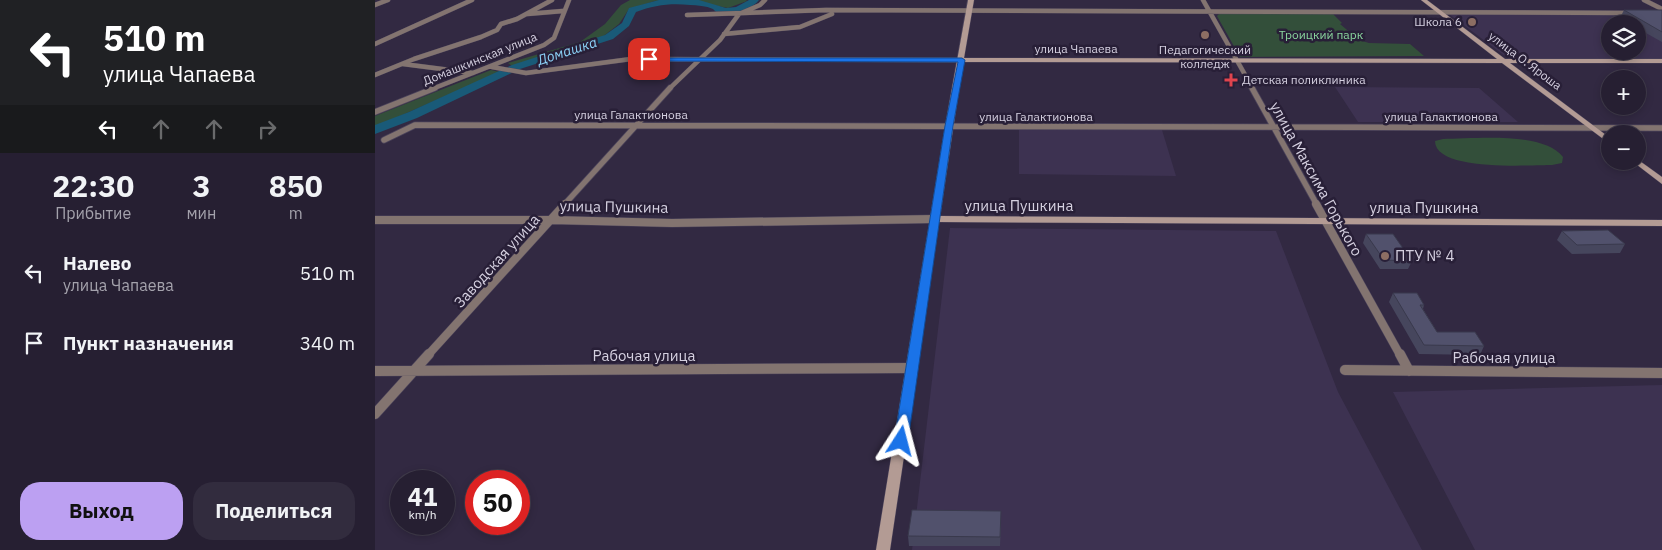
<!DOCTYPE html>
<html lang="ru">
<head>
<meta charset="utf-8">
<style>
  :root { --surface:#261f32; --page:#322c3e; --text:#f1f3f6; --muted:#a4a2ac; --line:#423d4d; --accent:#bca0f2 }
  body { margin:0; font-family:"IBM Plex Sans",sans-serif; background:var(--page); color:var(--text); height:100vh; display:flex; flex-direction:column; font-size:19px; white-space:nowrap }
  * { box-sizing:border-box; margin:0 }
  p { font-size:16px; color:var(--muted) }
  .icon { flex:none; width:28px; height:28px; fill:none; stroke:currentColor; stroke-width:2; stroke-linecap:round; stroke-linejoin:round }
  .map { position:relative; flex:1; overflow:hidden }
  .drawer { display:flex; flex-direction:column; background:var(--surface); width:375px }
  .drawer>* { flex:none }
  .top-card { background:#202124; color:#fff; overflow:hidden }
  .tools { position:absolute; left:1226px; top:15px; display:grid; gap:10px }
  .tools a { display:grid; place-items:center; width:45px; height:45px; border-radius:50%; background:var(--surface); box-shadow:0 2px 8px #0003,0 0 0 1px var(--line); font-size:25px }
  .speed { position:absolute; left:15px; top:470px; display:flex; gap:10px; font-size:25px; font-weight:700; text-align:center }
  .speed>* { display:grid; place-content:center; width:65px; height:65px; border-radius:50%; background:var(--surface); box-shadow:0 2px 8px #0003,0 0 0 1px var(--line); line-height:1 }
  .speed small { font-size:12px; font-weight:400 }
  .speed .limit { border:8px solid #d22; background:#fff; color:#111 }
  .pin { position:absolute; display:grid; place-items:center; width:42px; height:42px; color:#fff; margin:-21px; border-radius:10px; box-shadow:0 2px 8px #0006 }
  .me { position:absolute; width:55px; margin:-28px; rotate:9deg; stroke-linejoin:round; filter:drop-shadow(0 0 4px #0008) }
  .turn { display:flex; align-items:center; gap:18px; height:105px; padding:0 20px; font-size:22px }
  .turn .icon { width:65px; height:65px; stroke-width:2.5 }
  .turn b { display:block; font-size:35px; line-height:42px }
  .lanes { display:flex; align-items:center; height:48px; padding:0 20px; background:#0003; justify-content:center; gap:25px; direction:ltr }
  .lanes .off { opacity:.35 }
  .eta { display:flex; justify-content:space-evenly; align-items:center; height:85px; text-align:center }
  .eta b { font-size:30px; font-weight:700; line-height:35px }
  .cta { display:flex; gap:10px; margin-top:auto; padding:10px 20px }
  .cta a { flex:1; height:58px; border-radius:20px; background:var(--accent); color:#111; font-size:20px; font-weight:700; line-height:58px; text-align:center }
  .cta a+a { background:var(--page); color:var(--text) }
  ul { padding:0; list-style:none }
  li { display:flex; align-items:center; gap:15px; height:70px; padding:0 20px }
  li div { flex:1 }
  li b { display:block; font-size:19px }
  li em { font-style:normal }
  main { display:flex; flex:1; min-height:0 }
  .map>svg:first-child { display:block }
  .built { fill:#3d3251; fill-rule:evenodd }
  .green { fill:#334f3a }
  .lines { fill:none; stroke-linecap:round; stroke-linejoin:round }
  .river { fill:#195a78; fill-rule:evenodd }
  .street-far3-casing { stroke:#4c445b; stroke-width:5 }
  .street-far2-casing { stroke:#4c445b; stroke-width:7 }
  .street-far1-casing { stroke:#4c445b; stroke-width:9 }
  .street-casing { stroke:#4c445b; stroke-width:11 }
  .secondary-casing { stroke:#4c445b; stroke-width:1 }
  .street-far3 { stroke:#837470; stroke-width:4.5 }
  .street-far2 { stroke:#837470; stroke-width:5.5 }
  .street-far1 { stroke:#837470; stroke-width:8 }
  .street { stroke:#837470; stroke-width:10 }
  .secondary { fill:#b39b94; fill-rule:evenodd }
  .wall { fill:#46465d }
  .building { fill:#51516c; stroke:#39394c }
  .route { fill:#1a73e8; stroke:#114b97 }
  .education-dot { fill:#8d6e63; stroke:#281f37; stroke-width:2 }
  .health-dot { fill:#e0444e; stroke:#281f37; stroke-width:2 }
  .labels { text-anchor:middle; stroke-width:5; stroke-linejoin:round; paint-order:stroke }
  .far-poi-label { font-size:12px; fill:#d5d0e0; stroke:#281f37; text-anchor:end }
  .far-park-label { font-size:12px; fill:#8ad69e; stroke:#281f37 }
  .far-street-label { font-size:12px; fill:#d5d0e0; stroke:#281f37 }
  .far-water-label { font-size:14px; font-style:italic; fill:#8cd2f8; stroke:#281f37 }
  .street-label { font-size:15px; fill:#d5d0e0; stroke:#281f37 }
  .poi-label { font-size:15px; fill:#d5d0e0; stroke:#281f37; text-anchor:start }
</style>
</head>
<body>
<main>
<section class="drawer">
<div class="top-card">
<div class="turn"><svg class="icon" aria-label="left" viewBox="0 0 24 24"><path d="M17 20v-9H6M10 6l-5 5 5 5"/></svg><div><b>510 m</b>улица Чапаева</div></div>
<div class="lanes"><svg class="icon" aria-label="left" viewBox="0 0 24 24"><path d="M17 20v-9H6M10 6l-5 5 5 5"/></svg><svg class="icon off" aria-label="ahead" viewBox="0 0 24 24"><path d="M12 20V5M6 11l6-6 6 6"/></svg><svg class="icon off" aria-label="ahead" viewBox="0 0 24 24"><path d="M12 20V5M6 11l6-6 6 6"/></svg><svg class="icon off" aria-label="right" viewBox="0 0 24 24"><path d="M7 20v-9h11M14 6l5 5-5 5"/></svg></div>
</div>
<div class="eta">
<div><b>22:30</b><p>Прибытие</p></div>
<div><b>3</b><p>мин</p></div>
<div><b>850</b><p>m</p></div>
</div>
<ul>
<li><svg class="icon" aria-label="left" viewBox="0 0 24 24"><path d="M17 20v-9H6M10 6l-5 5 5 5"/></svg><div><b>Налево</b><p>улица Чапаева</p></div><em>510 m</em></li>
<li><svg class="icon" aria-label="arrive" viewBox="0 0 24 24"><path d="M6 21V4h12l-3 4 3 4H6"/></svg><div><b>Пункт назначения</b></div><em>340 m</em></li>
</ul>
<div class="cta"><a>Выход</a><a>Поделиться</a></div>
</section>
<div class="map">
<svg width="1287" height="550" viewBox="0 0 1287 550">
  <rect width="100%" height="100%" fill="#322942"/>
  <path class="built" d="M1074,14L1287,15V59H1134ZM1235,24H1262V51H1235Z
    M960,87L1104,88L1143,122H983Z
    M644,130H787L801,176L644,174Z
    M575,228L901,231L963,392L1047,550H537Z
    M1287,385V550H1100L1018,392Z"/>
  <path class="green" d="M255,0H292L280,1L254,9L244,24L226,38L137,66L133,63L205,42L230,24L246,5Z
    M313,0H371L372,1L353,8Z
    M844,14H958L967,23L965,24L984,40L994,43L1035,44L1049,56L865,57L842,16Z
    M116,70L125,72L0,127V116Z
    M1068,139C1099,139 1168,131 1188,157L1187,163L1177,165C1156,165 1060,172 1060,141Z"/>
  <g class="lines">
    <path class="river" d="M284,0H324L351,8L361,7L374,0H384C376,10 357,17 344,13C342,13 340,11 338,9C331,6 322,5 315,5C296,3 279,5 261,12L254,26L238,39L145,69L42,118L0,134V125L34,112L137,65L230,35L247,23L254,8Z"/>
    <g class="street-far3-casing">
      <path id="street-far3" d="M828,0L878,89
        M1269,0L1287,9
        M0,5L13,0
        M152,14L188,11
        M312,15L451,10L1258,13
        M349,34L425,27L457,14
        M0,44L97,0
        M28,64L98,73
        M117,67L151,73L256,59L587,60
        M0,75L39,59L106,37L122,30L126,24L142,19L177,0
        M57,89L169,45L179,38L194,0
        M294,89L345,40L364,14L385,5L390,0"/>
    </g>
    <g class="street-far2-casing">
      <path id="street-far2" d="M877,88L942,205
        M0,112L60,88
        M9,140L40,125L1287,128
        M189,205L295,88"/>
    </g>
    <g class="street-far1-casing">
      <path id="street-far1" d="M941,204L1025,355
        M0,220H177L297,223L560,219
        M53,355L190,204"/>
    </g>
    <g class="street-casing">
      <path id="street" d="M1025,354L1034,371
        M970,370L1287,373
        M0,371L538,368
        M0,414L54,354"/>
    </g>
    <g class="secondary-casing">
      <path id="secondary" d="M593,0H599L589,58L1122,59L1046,0H1052L1130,59H1287V63H1135L1235,138V144L1127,63L588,62L565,216L1287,220V226L564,222L515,550H501L570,127Z
        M1262,159L1287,177V184L1257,161H1262Z"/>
    </g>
    <use href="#street-far3" class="street-far3"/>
    <use href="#street-far2" class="street-far2"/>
    <use href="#street-far1" class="street-far1"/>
    <use href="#street" class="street"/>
    <use href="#secondary" class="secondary"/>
  </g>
  <path class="wall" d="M1249,10H1287V42L1262,28V24H1255L1245,18Z
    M1187,231L1250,244L1245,253L1197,254L1182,240Z
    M991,234L1037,261L1033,269H1005L988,243Z
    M1018,293L1049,305L1048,309L1062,332L1109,346L1105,355L1044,354L1014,302Z
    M626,521L625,546H534L533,536Z"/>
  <path class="building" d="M1249,10H1287V32Z
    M1233,230L1250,244L1202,245L1187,231Z
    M991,234H1018L1037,261L1009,260Z
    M1018,293H1042L1049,305H1045L1062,332H1100L1109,346L1049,345Z
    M537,510L626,511L625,537L533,536Z"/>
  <path class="route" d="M271,58H587L590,60L578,126L533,441L531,445L526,447L521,445L519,441L570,126L583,62L274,61H271Z"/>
  <g class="education-dot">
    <circle cx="1097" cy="22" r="5"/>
    <circle cx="830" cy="35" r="5"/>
    <circle cx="1010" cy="256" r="5"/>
  </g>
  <path class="health-dot" d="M853.5 72.5h5v5h5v5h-5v5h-5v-5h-5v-5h5z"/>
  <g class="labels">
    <g class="far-poi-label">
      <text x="1087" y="26">Школа 6</text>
      <text x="830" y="54" text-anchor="middle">Педагогический<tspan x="830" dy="14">колледж</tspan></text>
      <text x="867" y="84" text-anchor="start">Детская поликлиника</text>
    </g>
    <g class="far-park-label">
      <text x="946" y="39">Троицкий парк</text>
    </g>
    <g class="far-street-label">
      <text x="701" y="53">улица Чапаева</text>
      <text transform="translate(105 59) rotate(-22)" y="4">Домашкинская улица</text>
      <text transform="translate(1150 61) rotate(37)" y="4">улица О. Яроша</text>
      <text x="256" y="119">улица Галактионова</text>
      <text x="661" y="121">улица Галактионова</text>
      <text x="1066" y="121">улица Галактионова</text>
    </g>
    <g class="far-water-label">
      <text transform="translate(192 51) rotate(-18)" y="5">Домашка</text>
    </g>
    <g class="street-label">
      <text transform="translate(941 179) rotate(61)" y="5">улица Максима Горького</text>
      <text x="644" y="211">улица Пушкина</text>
      <text transform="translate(239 207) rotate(1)" y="5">улица Пушкина</text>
      <text x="1049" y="213">улица Пушкина</text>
      <text transform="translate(122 261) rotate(-48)" y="5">Заводская улица</text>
      <text x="269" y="361">Рабочая улица</text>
      <text x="1129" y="363">Рабочая улица</text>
    </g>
    <g class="poi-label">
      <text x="1020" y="261">ПТУ № 4</text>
    </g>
  </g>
</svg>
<div class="tools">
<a><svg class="icon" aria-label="layers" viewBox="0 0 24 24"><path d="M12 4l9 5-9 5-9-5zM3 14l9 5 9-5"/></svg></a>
<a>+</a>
<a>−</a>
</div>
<div class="speed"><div>41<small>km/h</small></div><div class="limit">50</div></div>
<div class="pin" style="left:274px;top:59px;background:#d93025"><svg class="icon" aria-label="arrive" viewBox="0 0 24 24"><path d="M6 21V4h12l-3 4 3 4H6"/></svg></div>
<svg class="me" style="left:526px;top:441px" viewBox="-20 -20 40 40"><path d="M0-17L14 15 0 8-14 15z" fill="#1a73e8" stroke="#fff" stroke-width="4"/></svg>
</div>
</main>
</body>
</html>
